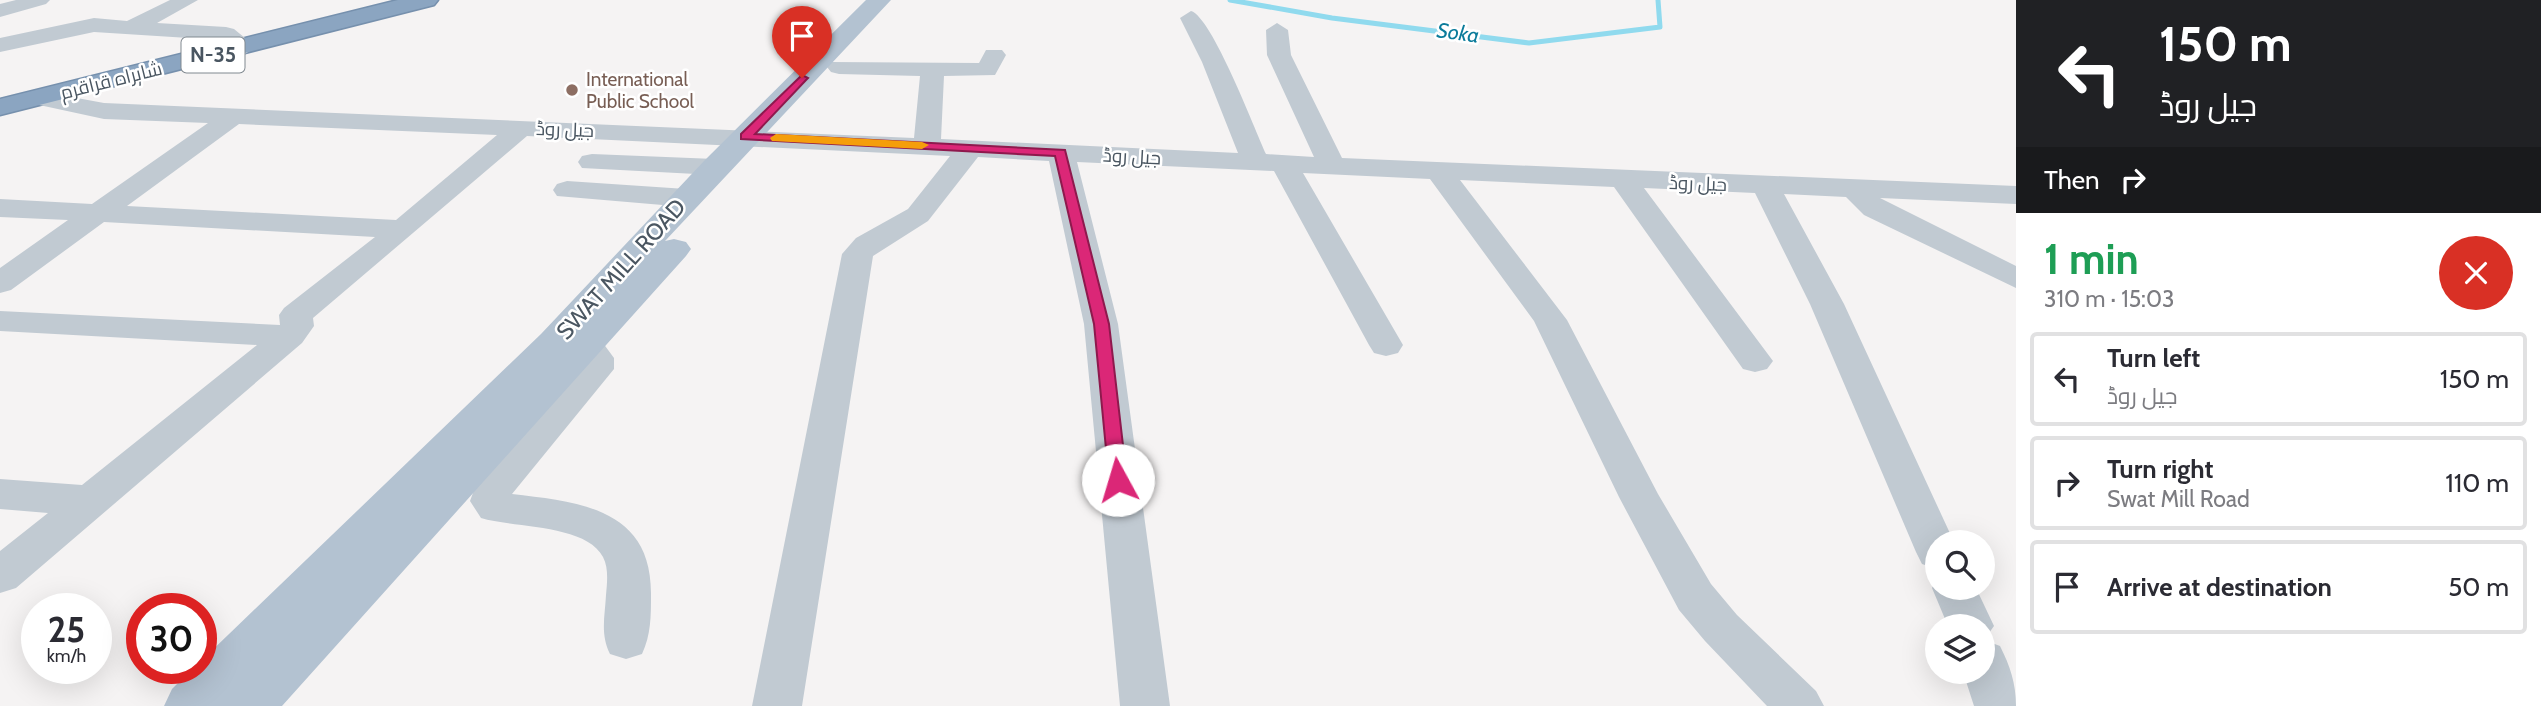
<!DOCTYPE html>
<html lang="en">
<head>
<meta charset="utf-8">
<style>
  :root { --surface:#fff; --page:#f7f7f7; --text:#2b2b33; --muted:#7c7c81; --line:#e1e1e2 }
  body { margin:0; font-family:Cabin,Cairo,sans-serif; background:var(--page); color:var(--text); height:100vh; display:flex; flex-direction:column; font-size:26px; white-space:nowrap }
  * { box-sizing:border-box; margin:0 }
  p { font-size:23px; color:var(--muted) }
  .icon { flex:none; width:38px; height:38px; fill:none; stroke:currentColor; stroke-width:2; stroke-linecap:round; stroke-linejoin:round }
  .map { position:relative; flex:1; overflow:hidden }
  .panel { display:flex; flex-direction:column; background:var(--surface); width:525px }
  .panel>* { flex:none }
  .hud { background:#202124; color:#fff; overflow:hidden }
  .controls { position:absolute; left:1925px; top:530px; display:grid; gap:14px }
  .controls a { display:grid; place-items:center; width:70px; height:70px; border-radius:50%; background:var(--surface); box-shadow:0 7px 28px #0002; font-size:35px }
  .speed { position:absolute; left:21px; top:593px; display:flex; gap:14px; font-size:35px; font-weight:700; text-align:center }
  .speed>* { display:grid; place-content:center; width:91px; height:91px; border-radius:50%; background:var(--surface); box-shadow:0 7px 28px #0002; line-height:1 }
  .speed small { font-size:18px; font-weight:400 }
  .speed .limit { border:10px solid #d22; background:#fff; color:#111 }
  .pin { position:absolute; display:grid; place-items:center; width:60px; height:60px; color:#fff; margin:-72px -30px; border-radius:50% 50% 50% 0; rotate:-45deg; box-shadow:0 0 7px #0007 }
  .pin .icon { rotate:45deg }
  .me { position:absolute; width:77px; margin:-38px; rotate:354deg; stroke-linejoin:round; filter:drop-shadow(0 0 5px #0008) }
  .turn { display:flex; align-items:center; gap:24px; height:147px; padding:0 28px; font-size:32px }
  .turn .icon { width:91px; height:91px; stroke-width:2.5 }
  .turn b { display:block; font-size:49px; line-height:60px }
  .then { display:flex; align-items:center; height:66px; padding:0 28px; background:#0003; gap:14px; font-size:26px }
  .round { display:grid; place-items:center; flex:none; width:74px; height:74px; border-radius:37px; background:var(--page) }
  .overview { display:flex; align-items:center; justify-content:space-between; height:119px; padding:0 28px }
  h1 { font-size:42px; font-weight:700; line-height:52px; color:#1e9e55 }
  ul { padding:0; list-style:none }
  li { display:flex; align-items:center; gap:21px; height:94px; margin:0 14px 10px; padding:0 14px; border:4px solid var(--line); border-radius:7px }
  li div { flex:1 }
  li b { display:block; font-size:26px }
  li em { font-style:normal }
  main { display:flex; flex:1; min-height:0 }
  .map>svg:first-child { display:block }
  .lines { fill:none; stroke-linecap:round; stroke-linejoin:round }
  .stream { stroke:#90daee; stroke-width:5 }
  .highway-casing { stroke:#7690ad; stroke-width:3 }
  .minor { fill:#c1cad2; fill-rule:evenodd }
  .major { fill:#b3c2d1; fill-rule:evenodd }
  .highway { fill:#8ba5c1; fill-rule:evenodd }
  .route { fill:#db2777; stroke:#8e194d; stroke-width:2 }
  .slow { fill:#f59e0b }
  .education-dot { fill:#8d6e63; stroke:#fff; stroke-width:2.5 }
  .labels { text-anchor:middle; stroke-width:5; stroke-linejoin:round; paint-order:stroke }
  .far-education-label { font-size:19px; fill:#785e54; stroke:#fff; text-anchor:start }
  .far-street-label { font-size:19px; fill:#4a5661; stroke:#fff }
  .far-water-label { font-size:21px; font-style:italic; fill:#0c7c9b; stroke:#fff }
  .shield { fill:#fff; stroke:#808990; stroke-width:2 }
  .shield-label { font-size:21px; font-weight:bold; fill:#4a5661 }
  .street-label { font-size:23px; fill:#4a5661; stroke:#fff }
</style>
</head>
<body>
<main>
<div class="map">
<svg width="2016" height="706" viewBox="0 0 2016 706">
  <rect width="100%" height="100%" fill="#f5f3f3"/>
  <g class="lines">
    <path class="stream" d="M1230,0L1332,18L1529,43L1660,27L1658,0"/>
    <g class="highway-casing">
      <path id="highway" d="M398,0H438L434,5L0,115V99Z"/>
    </g>
    <path class="minor" d="M16,0H50L46,4L0,17V4Z
      M170,0H198L157,23L226,27L234,29L256,47L245,54L220,40L94,32L0,52V38L94,18L127,21Z
      M1191,11C1212,17 1255,130 1266,154L1314,157L1267,55L1266,30L1277,23L1288,30L1291,55L1342,158L2016,186V204L1880,198L2016,266V288L1864,215L1846,197L1784,194L1844,304L1954,542H1937V569L1922,564L1916,552L1810,304L1755,193L1644,188L1773,361L1767,369L1755,372L1743,369L1614,187L1460,180L1567,320L1658,494L1711,584L1737,615L1816,691L1824,706H1767L1705,641L1679,610L1619,497L1534,321L1430,179L1303,173L1403,345L1398,353L1386,356L1374,353L1369,345L1274,171L1077,162L1118,324L1170,706H1120L1084,324L1049,161L978,157L928,221L873,256L802,706H752L842,254L856,238L908,209L950,156L527,136L313,318L314,326L302,343L16,588L0,593V551L48,513L0,509V479L82,485L257,345L0,331V311L280,325L279,315L284,308L375,237L104,222L11,290L0,293V268L68,220L0,217V199L92,204L208,123L104,119L30,103L27,98L30,93L39,91L104,103L914,138L920,76L839,74L831,72L827,67L831,62L979,63L986,50H1002L1006,55L995,75L944,76L941,139L1238,153L1202,62L1180,18ZM239,124L497,135L396,220L127,206Z
      M592,154L715,159L725,161L729,167L725,173L715,175L582,168L578,162L582,156Z
      M567,181L686,189L696,192L700,198L696,204L686,207L557,196L553,190L557,184Z
      M588,336L600,339L614,358V369L512,494C581,502 652,509 651,595C651,616 651,635 642,654L626,659L610,654C600,634 605,616 606,595C607,584 609,568 603,557C586,524 513,528 481,518L470,501L477,482L578,367V359L571,347L576,339Z
      M1937,578V588H1976L1994,626L1984,640L2000,646C2010,666 2016,683 2016,706H1974L1963,672H1983V626H1948L1932,588Z"/>
    <path class="major" d="M866,0H891L665,241L674,239L686,242L691,249L686,256L282,706H164L172,689L193,668H201V661L541,334L704,161Z"/>
    <use href="#highway" class="highway"/>
  </g>
  <path class="route" d="M802,75L808,78L806,80L755,134L1065,150L1109,324L1127,480L1125,484L1118,486L1109,480L1094,324L1055,156L741,139V134Z"/>
  <path class="slow" d="M776,134L922,142L929,145L922,149L772,141L770,138Z"/>
  <circle class="education-dot" cx="572" cy="90" r="7"/>
  <g class="labels">
    <g class="far-education-label">
      <text x="586" y="86">International<tspan x="586" dy="22">Public School</tspan></text>
    </g>
    <g class="far-street-label">
      <text transform="translate(111 80) rotate(-14)" y="7">شاہراہ قراقرم</text>
      <text transform="translate(565 129) rotate(2)" y="7">جیل روڈ</text>
      <text transform="translate(1132 156) rotate(3)" y="7">جیل روڈ</text>
      <text transform="translate(1698 183) rotate(2)" y="7">جیل روڈ</text>
    </g>
    <g class="far-water-label">
      <text transform="translate(1458 33) rotate(8)" y="7">Soka</text>
    </g>
    <rect class="shield" x="181.5" y="37.5" width="63" height="35" rx="5"/>
    <g class="shield-label">
      <text x="213" y="62">N-35</text>
    </g>
    <g class="street-label">
      <text transform="translate(621 269) rotate(-48)" y="8">SWAT MILL ROAD</text>
    </g>
  </g>
</svg>
<div class="controls">
<a><svg class="icon" aria-label="search" viewBox="0 0 24 24"><circle cx="10" cy="10" r="6"/><path d="M15 15l6 6"/></svg></a>
<a><svg class="icon" aria-label="layers" viewBox="0 0 24 24"><path d="M12 4l9 5-9 5-9-5zM3 14l9 5 9-5"/></svg></a>
</div>
<div class="speed"><div>25<small>km/h</small></div><div class="limit">30</div></div>
<div class="pin" style="left:802px;top:78px;background:#d93025"><svg class="icon" aria-label="arrive" viewBox="0 0 24 24"><path d="M6 21V4h12l-3 4 3 4H6"/></svg></div>
<svg class="me" style="left:1118px;top:480px" viewBox="-20 -20 40 40"><circle r="19" fill="#fff"/><path d="M0-13L10 11 0 6-10 11z" fill="#db2777"/></svg>
</div>
<section class="panel">
<div class="hud">
<div class="turn"><svg class="icon" aria-label="left" viewBox="0 0 24 24"><path d="M17 20v-9H6M10 6l-5 5 5 5"/></svg><div><b>150 m</b>جیل روڈ</div></div>
<div class="then">Then<svg class="icon" aria-label="right" viewBox="0 0 24 24"><path d="M7 20v-9h11M14 6l5 5-5 5"/></svg></div>
</div>
<div class="overview"><div><h1>1 min</h1><p>310 m · 15:03</p></div><a class="round" style="background:#d93025;color:#fff"><svg class="icon" aria-label="close" viewBox="0 0 24 24"><path d="M6 6l12 12M18 6L6 18"/></svg></a></div>
<ul>
<li><svg class="icon" aria-label="left" viewBox="0 0 24 24"><path d="M17 20v-9H6M10 6l-5 5 5 5"/></svg><div><b>Turn left</b><p>جیل روڈ</p></div><em>150 m</em></li>
<li><svg class="icon" aria-label="right" viewBox="0 0 24 24"><path d="M7 20v-9h11M14 6l5 5-5 5"/></svg><div><b>Turn right</b><p>Swat Mill Road</p></div><em>110 m</em></li>
<li><svg class="icon" aria-label="arrive" viewBox="0 0 24 24"><path d="M6 21V4h12l-3 4 3 4H6"/></svg><div><b>Arrive at destination</b></div><em>50 m</em></li>
</ul>
</section>
</main>
</body>
</html>
